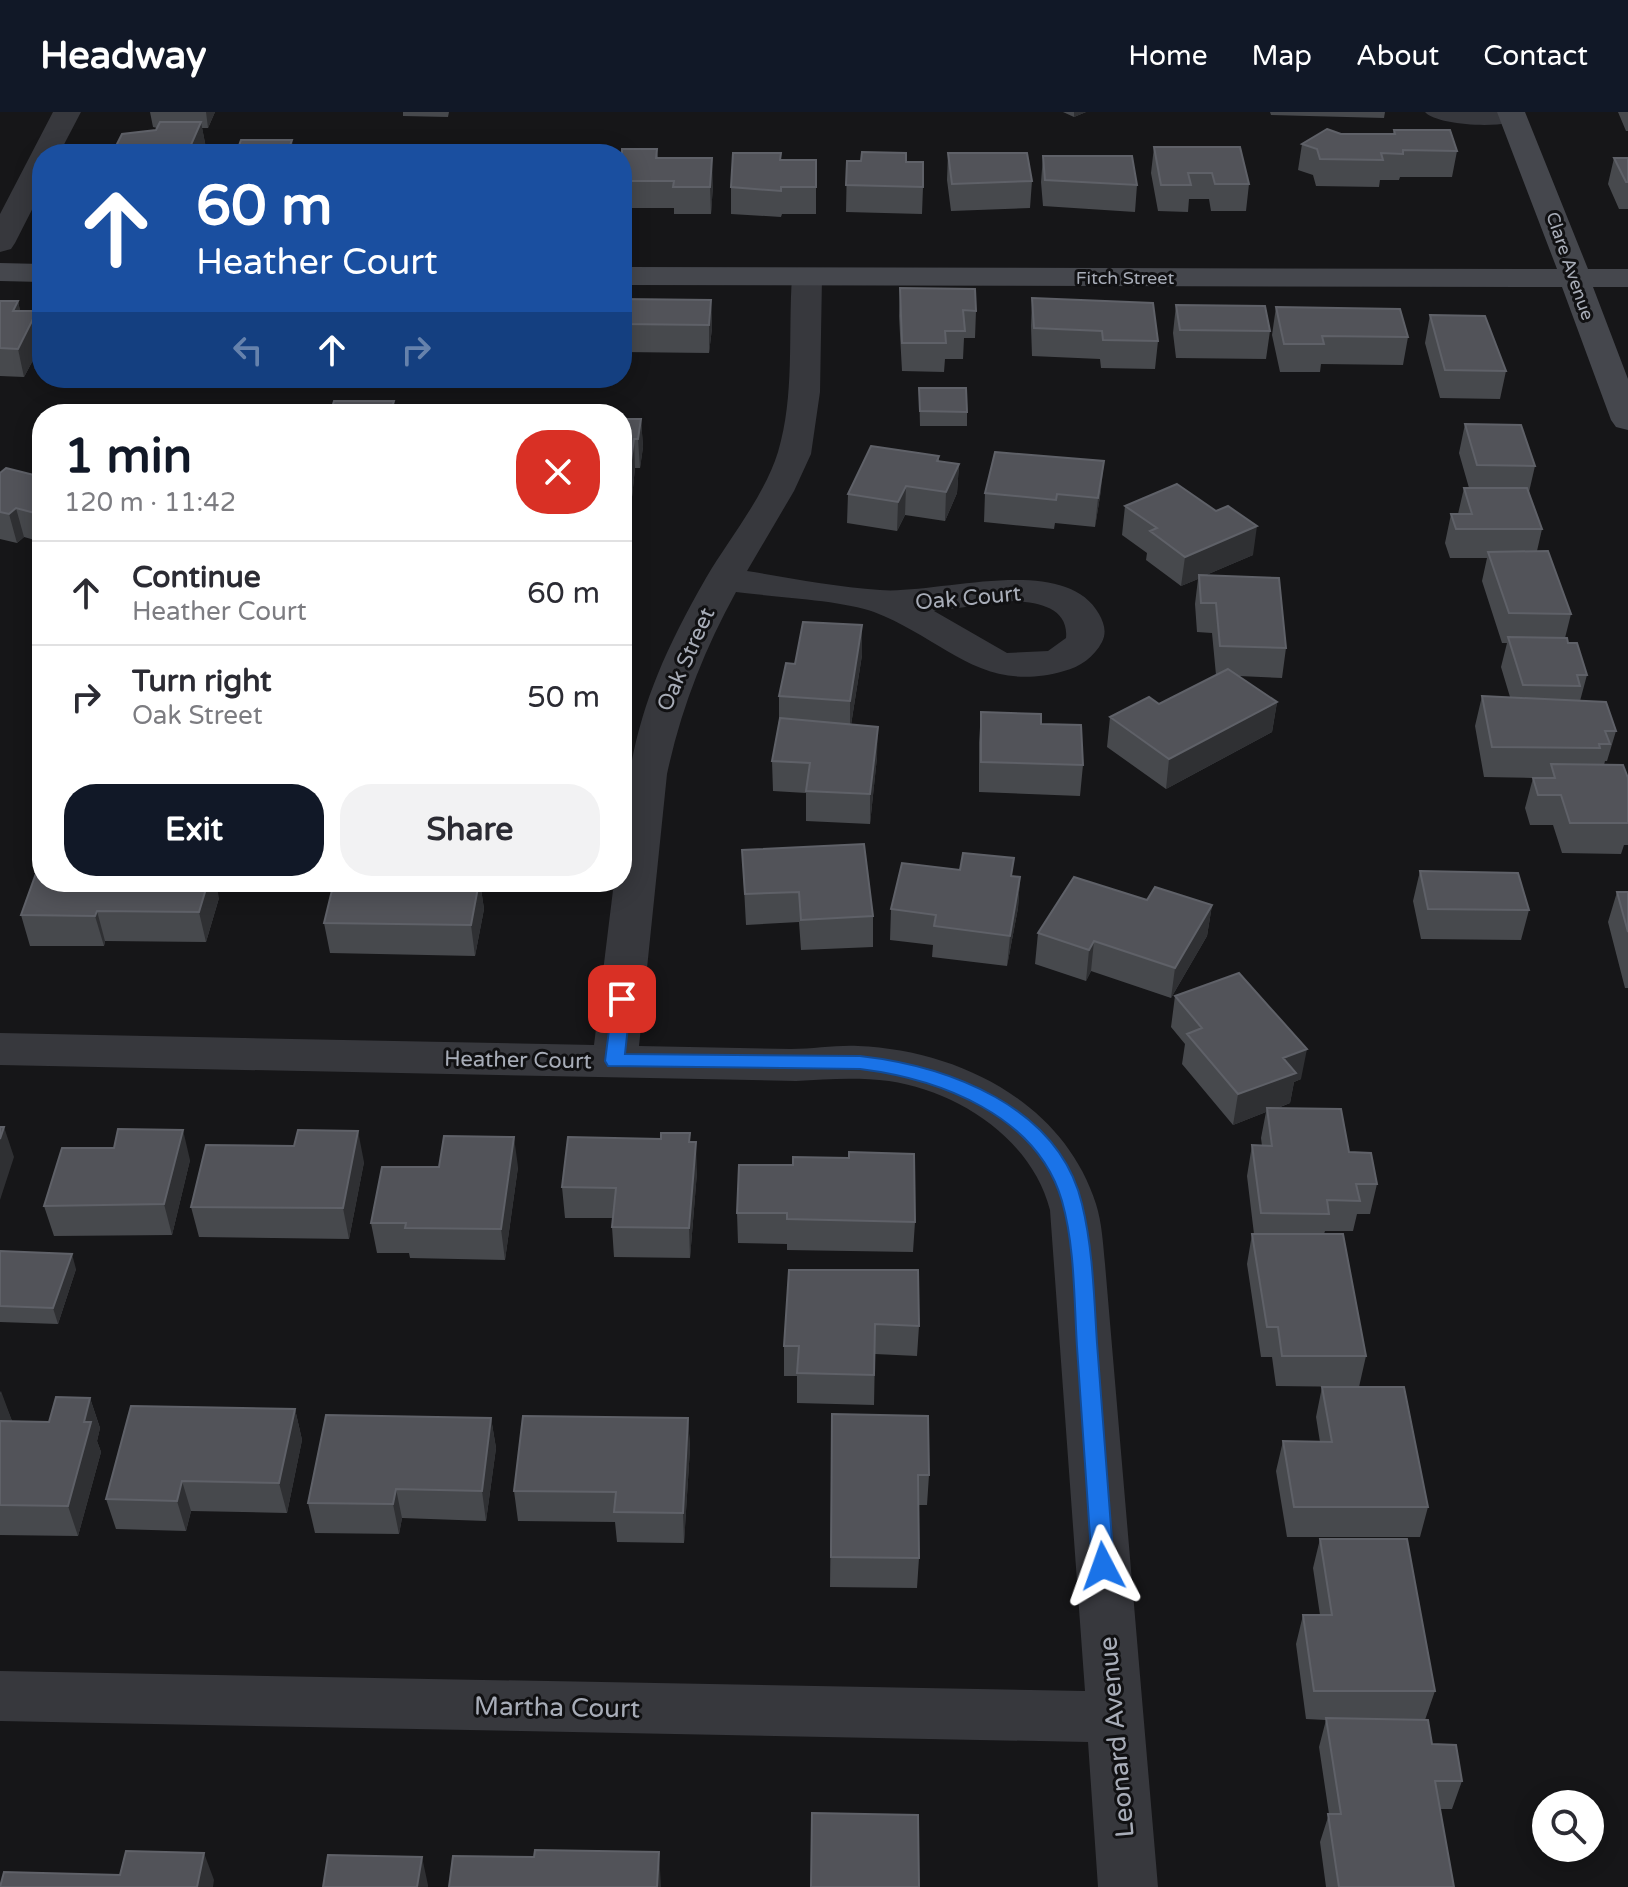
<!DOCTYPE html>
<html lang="en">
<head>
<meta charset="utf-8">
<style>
  :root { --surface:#fff; --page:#f2f2f3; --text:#2b2b33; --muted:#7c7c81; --line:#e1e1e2; --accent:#111827 }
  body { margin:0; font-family:"Varela Round",sans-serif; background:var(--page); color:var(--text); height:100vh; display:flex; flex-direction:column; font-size:30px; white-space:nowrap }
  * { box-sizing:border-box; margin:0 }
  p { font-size:26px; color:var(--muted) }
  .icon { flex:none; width:44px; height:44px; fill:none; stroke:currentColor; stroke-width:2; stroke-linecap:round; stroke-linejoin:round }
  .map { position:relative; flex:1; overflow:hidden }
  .sheet { position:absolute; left:32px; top:292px; width:600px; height:488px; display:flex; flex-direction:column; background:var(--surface); border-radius:32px; box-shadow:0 4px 20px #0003 }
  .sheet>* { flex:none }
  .banner { position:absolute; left:32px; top:32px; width:600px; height:244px; border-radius:32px; box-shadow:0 4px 20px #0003; background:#1a4fa0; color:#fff; overflow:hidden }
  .tools { position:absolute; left:1532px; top:1678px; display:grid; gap:16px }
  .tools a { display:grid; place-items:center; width:72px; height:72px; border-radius:50%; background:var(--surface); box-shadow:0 4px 20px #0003; font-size:40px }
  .pin { position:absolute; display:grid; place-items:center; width:68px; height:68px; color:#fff; margin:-34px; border-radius:16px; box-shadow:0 4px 12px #0006 }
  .me { position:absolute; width:88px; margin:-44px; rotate:356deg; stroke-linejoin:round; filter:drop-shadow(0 0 6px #0008) }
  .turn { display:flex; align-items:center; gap:28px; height:168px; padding:0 32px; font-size:36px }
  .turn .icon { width:104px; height:104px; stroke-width:2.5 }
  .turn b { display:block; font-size:56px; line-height:68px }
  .lanes { display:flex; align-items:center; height:76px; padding:0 32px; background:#0003; justify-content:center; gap:40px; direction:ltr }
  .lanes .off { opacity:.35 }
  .round { display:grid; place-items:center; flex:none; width:84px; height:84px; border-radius:32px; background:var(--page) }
  .summary { display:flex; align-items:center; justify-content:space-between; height:136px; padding:0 32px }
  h1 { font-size:48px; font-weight:700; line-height:60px; color:var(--accent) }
  .button { display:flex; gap:16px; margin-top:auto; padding:16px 32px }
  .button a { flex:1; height:92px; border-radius:32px; background:var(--accent); color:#fff; font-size:32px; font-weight:700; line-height:92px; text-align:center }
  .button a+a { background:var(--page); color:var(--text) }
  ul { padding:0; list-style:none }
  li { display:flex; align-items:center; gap:24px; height:104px; padding:0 32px; border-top:2px solid var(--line) }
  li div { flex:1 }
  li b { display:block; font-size:30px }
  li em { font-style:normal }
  header { display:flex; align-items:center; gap:48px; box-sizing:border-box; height:112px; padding:0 40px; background:var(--accent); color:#fff }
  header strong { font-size:38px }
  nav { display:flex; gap:44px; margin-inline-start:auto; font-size:28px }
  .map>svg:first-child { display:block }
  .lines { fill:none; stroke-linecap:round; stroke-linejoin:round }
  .lane { fill:#37383d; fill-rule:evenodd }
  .street { fill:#37383d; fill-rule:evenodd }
  .secondary { fill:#45474d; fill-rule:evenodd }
  .wall { fill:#47494d }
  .shaded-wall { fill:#2f3033 }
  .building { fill:#525359; stroke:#5f6168; stroke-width:2 }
  .route { fill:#1a73e8; stroke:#114b97; stroke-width:2 }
  .labels { text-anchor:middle; stroke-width:6; stroke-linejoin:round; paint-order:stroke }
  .far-street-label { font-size:18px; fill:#a8adb8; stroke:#111113 }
  .street-label { font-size:22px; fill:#a8adb8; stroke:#111113 }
  .near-street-label { font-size:26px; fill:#a8adb8; stroke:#111113 }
</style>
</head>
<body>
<header>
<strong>Headway</strong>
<nav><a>Home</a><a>Map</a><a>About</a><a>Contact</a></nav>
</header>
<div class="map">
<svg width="1628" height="1775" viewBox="0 0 1628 1775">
  <rect width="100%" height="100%" fill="#161618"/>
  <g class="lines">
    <path class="lane" d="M1425,0H1517L1523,5C1511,18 1437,14 1425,0Z"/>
    <path class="street" d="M53,0H81L59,42H42V78L15,131L11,137L0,140V102Z
      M807,156L818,158L822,165L820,280L811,342L794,379L747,459C791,466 835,475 880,478C938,483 1064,440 1099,502C1104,511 1107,520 1102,530C1094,545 1080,555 1064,559C981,583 945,527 874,500C842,488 773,485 736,480C704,538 681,597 667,662L639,934C690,935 741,936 791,937C814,937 836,933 858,934C959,938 1064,991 1096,1092C1102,1111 1103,1132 1105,1152L1158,1775H1098L1088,1630L0,1609V1559L1085,1579L1050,1098C1032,1027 958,979 889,969C858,965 827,967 796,969L0,953V921L594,933L614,770H622C622,645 644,574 706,466C730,425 764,385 778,340C795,284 788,222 792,165L796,158ZM1013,489C1039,490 1069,496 1066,526L1048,539L1007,541L934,499Z"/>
    <path class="secondary" d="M1497,0H1525L1588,157H1628V175H1593L1628,267V318L1616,315L1611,308L1562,175L622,173V155L1557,157Z
      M0,151L42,152V170L0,169Z"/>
  </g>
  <path class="wall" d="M150,0H215L208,16H202L206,36L156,18L157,16L153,15Z
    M403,0H449L448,5L403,4Z
    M1063,0H1086L1074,5Z
    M1270,0H1385L1384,6L1271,3Z
    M1618,0H1628V19H1626Z
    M1394,18L1457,39L1452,65H1400L1399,68H1380L1379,75L1316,74L1313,63L1298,58L1302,32L1341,22H1393Z
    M1154,35L1249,72L1246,99H1211L1209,87H1189L1188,100L1158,99L1151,61Z
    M657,37L658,46L713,73L711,102H674V96H622V42Z
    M948,41L1032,69L1030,96L951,99L947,68Z
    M1043,44L1137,73L1135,100L1043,94L1041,70Z
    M1614,46H1628V97H1619L1608,72Z
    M781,48H816V102H782L781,105L731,102V75Z
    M847,49L906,50L923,75L922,102L846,100Z
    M900,176L976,199L975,226H964L963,247H945L944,260L902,259L899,204Z
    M1032,186L1158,229L1155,257L1101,256L1100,247L1032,244L1031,214Z
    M622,187L711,188L712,216L709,241L622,240Z
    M0,189H18L20,199H37L41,216L42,215V251L39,237L24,265L0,264Z
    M1176,193L1270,219L1266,247L1176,246L1173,221Z
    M1276,195L1408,225L1403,253L1321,252L1320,260H1280L1272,223Z
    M1430,203L1506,259L1500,287L1440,286L1425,231Z
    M92,266H141V267Z
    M231,266H252L251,269H231Z
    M919,276L967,300V314H920Z
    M622,307H641L643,335L640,356H635L632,385H622Z
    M1465,312L1535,354L1529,380L1542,417L1537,439L1571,502L1565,526L1587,563L1580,589L1616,619L1607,649H1605L1604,653L1628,666V733H1624L1621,742L1562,741L1553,713H1530L1525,696L1533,666L1484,665L1475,614L1482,584L1510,585L1501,555L1507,531H1502L1482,469L1487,446H1450L1445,431L1451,402H1458L1464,376H1469L1459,341Z
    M939,344V349L959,352L957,381L945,409L905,403L897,419L847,411L848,382Z
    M0,361L42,365V430L24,425L17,431L0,427Z
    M1101,378L1095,415L1055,411L1054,417L984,410L985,381Z
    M1125,394L1253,443L1206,463L1286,536L1282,566L1239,564L1277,590L1272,620L1166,677L1107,635L1110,605L1159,592L1216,563L1212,521L1197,520L1195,492L1198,467L1181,474L1146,448L1147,441L1122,423Z
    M862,513V543L851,613L877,645L870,712L806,709V681L773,679L772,649L779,609V584L795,552Z
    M981,600L1041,612L1083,653L1080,684L979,680V630Z
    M742,738L873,804V835L801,838L799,810L746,813Z
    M1420,759L1529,798L1521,828L1421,827L1413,789Z
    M1013,764L1020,765L1018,796L1007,854L932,845L933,833L890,828L891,797Z
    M334,770H480L484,797L475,844L330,841L324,811Z
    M1617,780H1628V876H1625L1608,810Z
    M219,786L206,830L105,829L104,834H30L21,803Z
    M1147,788L1212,793L1207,824L1171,886L1091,859L1086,869L1035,852L1038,821Z
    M1175,884L1301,967L1294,970L1290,991L1278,996L1349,1040L1377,1072L1370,1102H1357L1353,1119H1325L1324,1122L1366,1244L1359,1275L1276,1274L1272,1245H1261L1247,1152L1252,1122H1254L1247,1064L1252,1033L1262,1034L1261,1026L1266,1000L1233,1013L1182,952L1185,932L1171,915Z
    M690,1030L697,1060L690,1146L614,1145L612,1115L613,1106H565L562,1075Z
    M190,1048L172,1123L54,1124L44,1094Z
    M364,1050L349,1127L199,1125L191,1095Z
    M739,1053L915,1110L913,1140L787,1138V1132L738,1131L737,1101Z
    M518,1055L505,1148L410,1146L409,1141H377L371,1111Z
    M0,1139L76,1157L58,1212L0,1210Z
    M789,1158L919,1214L917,1244L875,1242L874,1293L797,1291V1264H784V1234Z
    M1322,1275L1428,1395L1420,1425H1287L1276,1359L1283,1329L1320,1330L1316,1305Z
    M0,1279L12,1309L49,1310L90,1286L100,1316L97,1329L101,1340L78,1424L0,1423Z
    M295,1297L302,1328L287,1401L191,1399L186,1419L116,1417L106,1387Z
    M832,1302L929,1363L927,1393H918L919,1446L917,1476L830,1475Z
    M491,1306L496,1336L486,1409L402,1406L399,1422L315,1421L308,1391Z
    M688,1306L690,1336L684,1431L617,1430L615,1410L518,1409L514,1379Z
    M1320,1427L1435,1579L1425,1608L1432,1632L1462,1669L1452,1697H1440L1454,1775H1326L1320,1730L1329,1702L1319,1635L1326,1608L1306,1607L1296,1532L1303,1503H1320L1313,1456Z"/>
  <path class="shaded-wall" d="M206,0H215L208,16Z
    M1074,0H1086L1074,5Z
    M201,10L206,36L203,42H187Z
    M292,28L294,42H287Z
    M712,46L713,73L711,102L710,75Z
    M711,188L712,216L709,241V213Z
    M18,189L24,217L13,199Z
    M37,199L42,220L36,226L39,237L24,265L18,237Z
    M394,289L395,302H390Z
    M641,307L643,335L640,356L638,327Z
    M634,327L635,356L632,385L630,356Z
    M1104,349L1101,378L1095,415L1098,386Z
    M959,352L957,381L945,409L946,380Z
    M906,374L905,403L897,419L898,390Z
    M16,396L24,425L17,431L9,402Z
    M1257,414L1253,443L1199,466V463L1198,467L1181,474L1185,445Z
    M862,513V543L850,619V589Z
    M1277,590L1272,620L1166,677L1169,647Z
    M878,615L877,645L870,712V682Z
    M1020,765L1018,796L1007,854L1010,824Z
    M208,770H216L219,786L206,830L199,800Z
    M479,770H480L484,797L475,844L471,813Z
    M1212,793L1207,824L1171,886L1175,856Z
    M97,799L105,829L104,834L95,804Z
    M1094,829L1091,859L1086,869L1089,838Z
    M1307,937L1301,967L1294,970L1290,991L1267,1000V996L1266,1000L1233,1013L1238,982L1283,946Z
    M4,1015L14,1045L0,1088V1027Z
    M183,1018L190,1048L172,1123L164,1092Z
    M358,1019L364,1050L349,1127L343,1096Z
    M514,1025L518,1055L505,1148L501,1117Z
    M696,1030L697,1060L690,1146L689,1116Z
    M72,1142L76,1157L58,1212L53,1196Z
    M1,1279L12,1309L0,1330V1283Z
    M90,1286L100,1316L97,1329L101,1340L78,1424L68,1394L84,1310Z
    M295,1297L302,1328L287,1401L279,1371Z
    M491,1306L496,1336L486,1409L482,1379Z
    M688,1306L690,1336L684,1431L683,1401Z
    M182,1369L191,1399L186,1419L177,1389Z
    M396,1377L402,1406L399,1422L393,1392Z
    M659,1740L661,1775H657Z
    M204,1741L214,1768L213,1775H197Z
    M422,1745L428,1773V1775H417Z"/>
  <path class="building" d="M160,10H201L187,42H112L122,22L156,18Z
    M1327,17L1341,22H1395L1394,18H1450L1457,39L1403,38V42L1381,41L1383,48L1320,47L1317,37L1302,32Z
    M241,28H292L287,42H236Z
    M1154,35H1240L1249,72H1215L1212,61H1188L1191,73H1161Z
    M519,36H566L565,42H517Z
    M622,37H657L656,46H712L710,75H673L674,69H622Z
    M307,39L397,40V42H306Z
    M862,40L906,41V50H923V75L846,73L847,49H861Z
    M424,41L501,42H424Z
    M733,41H781L780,48H816V75H781V79L731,75Z
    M948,41H1027L1032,69L952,72Z
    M1043,44H1132L1137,73L1045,68Z
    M1614,46H1628V70H1626Z
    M900,176L975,177L976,199L963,198L965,219H945L946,231H902Z
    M1032,186L1153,191L1158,229L1103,228L1102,219L1034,216Z
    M622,187L711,188L709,213L622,212Z
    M0,189H18L13,199H37L18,237L0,236Z
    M1176,193L1265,194L1270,219L1180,218Z
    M1276,195L1400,197L1408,225L1322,224L1324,232H1284Z
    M1430,203L1485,204L1506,259L1445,258Z
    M42,215V227L36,226Z
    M919,276H966L967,300L920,299Z
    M334,289H394L390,302H330Z
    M622,307H641L638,327H634L630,356H622Z
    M1465,312L1521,313L1535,354L1477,353Z
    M871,334L939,344L937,349L959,352L946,380L906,374L898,390L848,382Z
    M995,340L1104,349L1098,386L1057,382L1056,388L985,381Z
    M6,356L42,365V403L16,396L9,402L0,400V361Z
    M1177,372L1216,399L1228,394L1257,414L1185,445L1150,419L1157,416L1125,394Z
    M1464,376H1527L1542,417H1456L1451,402H1472Z
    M1548,439L1571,502L1509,501L1488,440Z
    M1199,463L1279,466L1286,536L1220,534L1216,491H1201Z
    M803,510L862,513L850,589L779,584L786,551L795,552Z
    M1508,525L1567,526L1568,531H1577L1587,563H1577L1580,574L1523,573Z
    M1228,557L1277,590L1169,647L1110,605L1149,585L1159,592Z
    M1482,584L1606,590L1616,619H1605L1610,632H1599L1600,636L1492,635Z
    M981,600L1041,602V612L1081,613L1083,653L981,650Z
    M780,606L878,615L870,682L806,679L810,651L772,649Z
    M1551,652L1623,653L1628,666V711H1570L1561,683H1538L1533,666H1555Z
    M864,732L873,804L801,808L799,780L745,782L742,738Z
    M963,741L1014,746L1011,764L1020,765L1010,824L934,814L936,803L891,797L902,751L960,758Z
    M39,753H42V770H208L199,800L97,799L95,804L21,803Z
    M1420,759L1518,761L1529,798L1428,797Z
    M1074,765L1147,788L1155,775L1212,793L1175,856L1094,829L1089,838L1038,821Z
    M334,770H479L471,813L324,811Z
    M1617,780H1628V820Z
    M1239,861L1307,937L1283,946L1296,961L1238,982L1187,922L1202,916L1175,884Z
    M1267,996L1341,997L1349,1040L1371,1041L1377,1072H1356L1360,1089L1327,1088L1329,1102L1261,1101L1252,1033L1272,1034Z
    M0,1015H4L0,1027Z
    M118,1017L183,1018L164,1092L44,1094L62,1036H114Z
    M298,1018L358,1019L343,1096L191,1095L206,1033L294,1034Z
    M661,1021H690L689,1030H696L689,1116L612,1115L616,1076L562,1075L568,1025L661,1027Z
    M444,1024L514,1025L501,1117L405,1116L406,1111H371L382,1055H439Z
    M849,1040L914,1042L915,1110L787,1107V1101H737L739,1053H793V1045L849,1046Z
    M1252,1122H1343L1366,1244H1282L1278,1215H1267Z
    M0,1139L72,1142L53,1196L0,1194Z
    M789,1158H918L919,1214L875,1212L874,1263L797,1261L799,1234H784Z
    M1322,1275H1404L1428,1395H1294L1283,1329L1332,1330Z
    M56,1285L90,1286L84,1310H91L68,1394L0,1393V1309L49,1310Z
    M131,1294L295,1297L279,1371L182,1369L177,1389L106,1387Z
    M832,1302L928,1304L929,1363H918L919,1446L831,1445Z
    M326,1303L491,1306L482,1379L396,1377L393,1392L308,1391Z
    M523,1304L688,1306L683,1401L614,1400L616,1380L514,1379Z
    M1320,1427H1407L1435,1579H1314L1303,1503H1332Z
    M1326,1606L1428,1608L1432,1632L1456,1633L1462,1669H1435L1454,1775H1339L1328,1702H1341Z
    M812,1701L918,1703L919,1775H811Z
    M535,1738L659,1740L657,1775H449L453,1744L534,1745Z
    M126,1739L204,1741L197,1775H0L4,1760L120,1763Z
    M328,1743L422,1745L417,1775H323Z"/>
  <path class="route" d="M622,881L631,887L625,942L860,944C948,954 1059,994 1082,1092C1093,1137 1094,1185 1097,1231C1103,1305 1108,1380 1114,1454L1111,1461L1103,1464L1095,1461L1092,1454C1087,1381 1082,1308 1077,1235C1074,1188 1075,1135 1062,1089C1037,1003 940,967 860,957L608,954L605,949L613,887Z"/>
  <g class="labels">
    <g class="far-street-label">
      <text transform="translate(1570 154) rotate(71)" y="6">Clare Avenue</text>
      <text x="1125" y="172">Fitch Street</text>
    </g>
    <g class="street-label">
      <text transform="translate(968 485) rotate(-5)" y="8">Oak Court</text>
      <text transform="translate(685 547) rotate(-66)" y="8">Oak Street</text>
      <text transform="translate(518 947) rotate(1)" y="8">Heather Court</text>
    </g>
    <g class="near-street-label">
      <text transform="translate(557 1595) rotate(1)" y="9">Martha Court</text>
      <text transform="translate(1116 1625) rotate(-95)" y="9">Leonard Avenue</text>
    </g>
  </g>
</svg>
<div class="tools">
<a><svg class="icon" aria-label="search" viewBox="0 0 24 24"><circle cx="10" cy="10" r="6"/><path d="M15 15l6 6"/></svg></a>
</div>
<div class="pin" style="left:622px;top:887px;background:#d93025"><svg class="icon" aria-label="arrive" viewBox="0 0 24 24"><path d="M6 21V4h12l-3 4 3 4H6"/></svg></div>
<svg class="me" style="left:1103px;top:1454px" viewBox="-20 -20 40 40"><path d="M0-17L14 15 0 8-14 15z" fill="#1a73e8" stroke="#fff" stroke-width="4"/></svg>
<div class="banner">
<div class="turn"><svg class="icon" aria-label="ahead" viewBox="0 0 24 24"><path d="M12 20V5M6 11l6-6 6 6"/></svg><div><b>60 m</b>Heather Court</div></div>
<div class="lanes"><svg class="icon off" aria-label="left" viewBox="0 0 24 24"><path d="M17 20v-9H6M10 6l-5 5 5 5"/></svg><svg class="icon" aria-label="ahead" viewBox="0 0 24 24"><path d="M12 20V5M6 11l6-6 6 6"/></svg><svg class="icon off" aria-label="right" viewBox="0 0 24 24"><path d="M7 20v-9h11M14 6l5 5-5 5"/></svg></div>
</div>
<section class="sheet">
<div class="summary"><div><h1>1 min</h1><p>120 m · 11:42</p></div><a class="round" style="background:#d93025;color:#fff"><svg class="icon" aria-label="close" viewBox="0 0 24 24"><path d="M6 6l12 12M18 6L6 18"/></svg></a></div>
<ul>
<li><svg class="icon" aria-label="ahead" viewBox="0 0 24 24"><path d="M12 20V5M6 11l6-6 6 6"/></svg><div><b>Continue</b><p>Heather Court</p></div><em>60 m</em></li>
<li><svg class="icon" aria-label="right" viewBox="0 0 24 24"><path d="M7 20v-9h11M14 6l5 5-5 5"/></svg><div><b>Turn right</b><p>Oak Street</p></div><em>50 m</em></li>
</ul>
<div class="button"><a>Exit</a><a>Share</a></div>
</section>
</div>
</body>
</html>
